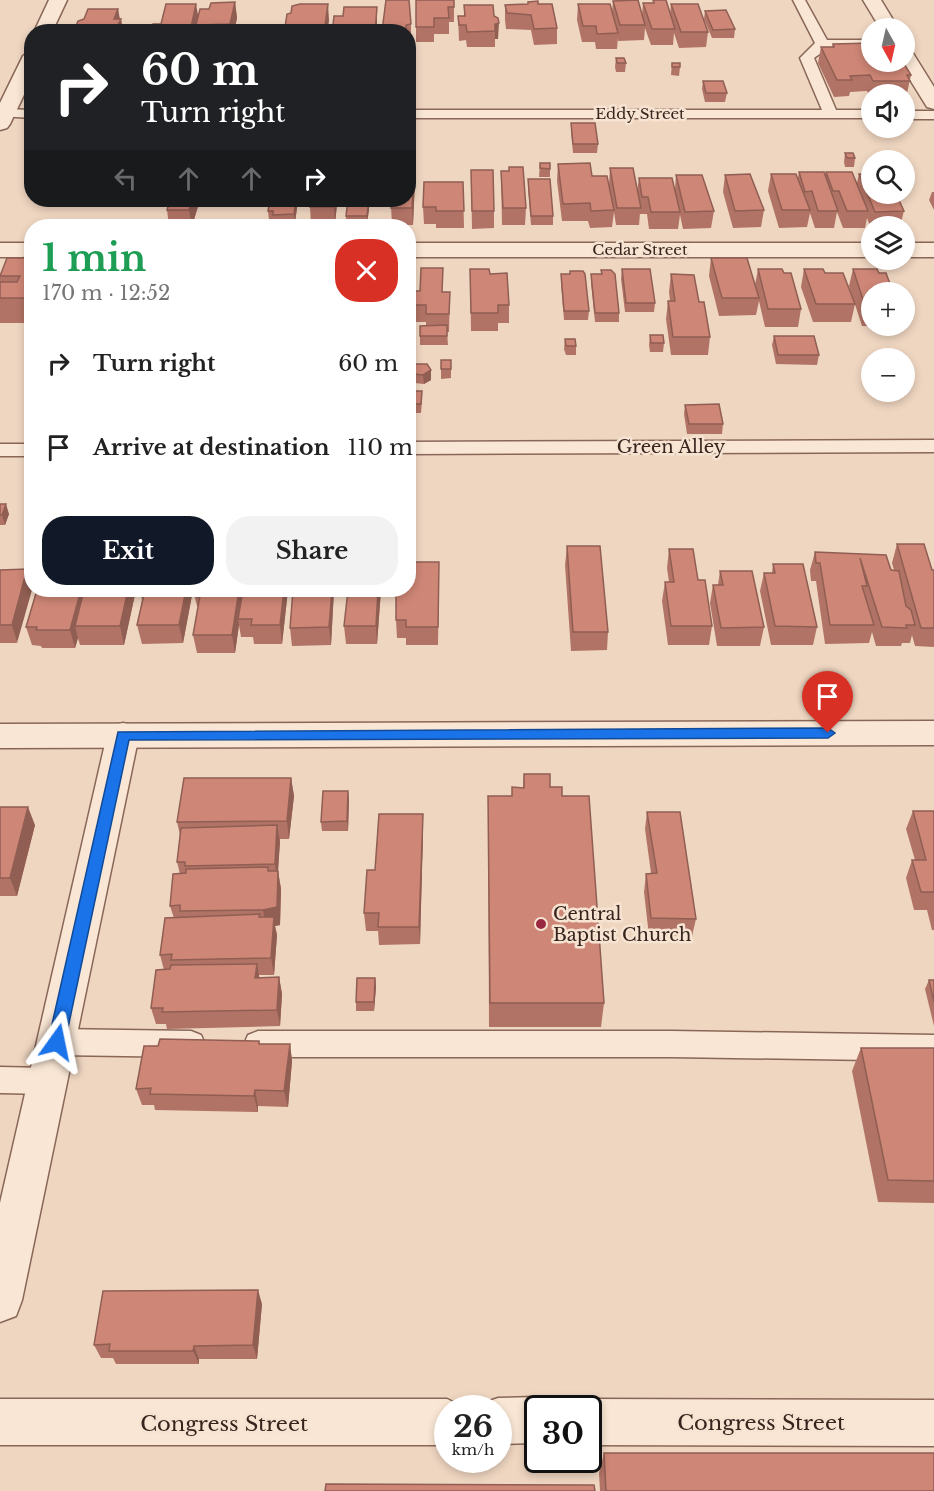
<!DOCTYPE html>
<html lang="en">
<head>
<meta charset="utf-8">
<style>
  :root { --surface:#fff; --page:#f2f2f2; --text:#222; --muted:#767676; --accent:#111827 }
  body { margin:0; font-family:"Libre Baskerville",serif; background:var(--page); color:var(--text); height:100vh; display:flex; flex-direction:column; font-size:22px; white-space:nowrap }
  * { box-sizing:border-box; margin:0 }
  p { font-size:20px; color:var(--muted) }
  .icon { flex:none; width:33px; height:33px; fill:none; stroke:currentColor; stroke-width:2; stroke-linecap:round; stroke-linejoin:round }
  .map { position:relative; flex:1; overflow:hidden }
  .panel { position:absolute; left:24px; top:219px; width:392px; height:378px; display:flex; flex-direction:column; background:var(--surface); border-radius:24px; box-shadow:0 3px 9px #0003 }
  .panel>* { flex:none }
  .hud { position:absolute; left:24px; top:24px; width:392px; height:183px; border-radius:24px; box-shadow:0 3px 9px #0003; background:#202124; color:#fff; overflow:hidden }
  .needle { width:39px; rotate:172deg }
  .fabs { position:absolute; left:861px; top:18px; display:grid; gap:12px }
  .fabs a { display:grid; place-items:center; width:54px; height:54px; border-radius:50%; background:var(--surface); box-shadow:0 3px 9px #0003; font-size:30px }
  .speed { position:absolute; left:434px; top:1395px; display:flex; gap:12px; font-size:30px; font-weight:700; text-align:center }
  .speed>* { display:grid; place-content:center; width:78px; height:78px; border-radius:50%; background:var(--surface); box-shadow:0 3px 9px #0003; line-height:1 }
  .speed small { font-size:15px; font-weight:400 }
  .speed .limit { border:3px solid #111; border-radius:9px; background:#fff; color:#111 }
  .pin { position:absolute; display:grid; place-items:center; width:51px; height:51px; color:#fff; margin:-62px -26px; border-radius:50% 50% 50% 0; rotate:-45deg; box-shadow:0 0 6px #0007 }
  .pin .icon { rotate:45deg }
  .me { position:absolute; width:66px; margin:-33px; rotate:12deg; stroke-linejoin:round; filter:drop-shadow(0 0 4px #0008) }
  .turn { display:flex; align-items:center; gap:21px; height:126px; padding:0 18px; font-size:27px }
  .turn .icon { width:78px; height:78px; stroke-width:2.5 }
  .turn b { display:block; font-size:42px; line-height:51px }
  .lanes { display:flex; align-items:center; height:57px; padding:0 18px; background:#0003; justify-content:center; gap:30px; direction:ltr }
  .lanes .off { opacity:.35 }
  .round { display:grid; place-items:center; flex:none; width:63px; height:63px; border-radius:24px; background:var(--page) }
  .summary { display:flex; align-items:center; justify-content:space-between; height:102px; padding:0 18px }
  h1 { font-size:36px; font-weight:700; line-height:45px; color:#1e9e55 }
  .primary-button { display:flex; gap:12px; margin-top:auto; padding:12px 18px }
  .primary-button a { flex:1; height:69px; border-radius:24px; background:var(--accent); color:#fff; font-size:24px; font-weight:700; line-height:69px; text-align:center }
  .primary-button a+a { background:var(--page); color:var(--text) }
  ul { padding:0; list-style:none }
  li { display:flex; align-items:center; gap:18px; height:84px; padding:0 18px }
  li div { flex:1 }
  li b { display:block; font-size:22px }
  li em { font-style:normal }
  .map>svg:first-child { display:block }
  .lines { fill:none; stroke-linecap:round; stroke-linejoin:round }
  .service-casing { stroke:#896758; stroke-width:3 }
  .minor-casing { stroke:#896758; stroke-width:3 }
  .tertiary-casing { stroke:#896758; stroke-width:3 }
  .service { fill:#f9e6d4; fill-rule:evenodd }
  .minor { fill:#f9e6d4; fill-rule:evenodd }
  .tertiary { fill:#f9e6d4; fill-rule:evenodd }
  .wall { fill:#b17365 }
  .shaded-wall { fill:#905e53 }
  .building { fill:#ce8676; stroke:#905e53; stroke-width:1.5 }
  .route { fill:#1a73e8; stroke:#114b97; stroke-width:1.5 }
  .poi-dot { fill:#992742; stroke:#f6e3d1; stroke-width:2 }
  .labels { text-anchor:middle; stroke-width:5; stroke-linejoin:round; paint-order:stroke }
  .far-street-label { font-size:15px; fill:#38241d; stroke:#f6e3d1 }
  .street-label { font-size:18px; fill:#38241d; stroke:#f6e3d1 }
  .poi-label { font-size:18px; fill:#38241d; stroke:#f6e3d1; text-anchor:start }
  .near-street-label { font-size:21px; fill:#38241d; stroke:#f6e3d1 }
</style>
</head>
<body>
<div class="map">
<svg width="934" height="1491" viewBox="0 0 934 1491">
  <rect width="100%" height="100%" fill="#efd6c1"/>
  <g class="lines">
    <g class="service-casing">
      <path id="service" d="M793,0H805L827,40H872V48H828L814,58L836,110H872V118H408V110H822L800,58L815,43Z
        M5,109L32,110V118L0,116V110Z
        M904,111H934V119H904Z
        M934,440V452L408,454V442Z
        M0,444H32V456H0Z
        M57,1029L191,1031L201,1035L205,1044L201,1053L191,1057L57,1055L47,1051L43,1042L47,1033Z
        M258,1031H672L934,1035V1061L672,1057H258L248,1053L244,1044L248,1035Z
        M0,1067L48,1068L58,1072L63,1081L58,1090L48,1094L0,1093Z"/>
    </g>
    <g class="minor-casing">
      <path id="minor" d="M49,0H67L52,32H34Z
        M32,50V78L10,124L7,128L0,130V103L23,56Z
        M0,243H32V257H0Z
        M408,243H872V257H408Z
        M904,243H934V257H904Z
        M123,723L135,726L139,735L22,1300L16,1316L0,1322V1203L107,735L111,726Z
        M537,1397L554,1403L556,1408H537V1443L498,1444V1408H480L481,1404L498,1398Z
        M0,1399H447L465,1408H447V1445H0Z
        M588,1399L934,1400V1446L588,1445V1408H570Z"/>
    </g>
    <g class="tertiary-casing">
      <path id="tertiary" d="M863,0H881L898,28H880Z
        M904,48L911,50L934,87V109L927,107L899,62H904Z
        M934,721V745L0,748V724Z"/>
    </g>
    <use href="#service" class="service"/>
    <use href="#minor" class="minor"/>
    <use href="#tertiary" class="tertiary"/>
  </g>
  <path class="wall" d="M386,0L411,24V40H408V32H382Z
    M454,0V22H449V34H434V42H416V27Z
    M653,0L670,15L671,4L708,32L706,47L679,48L674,33L673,45H651L645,28L644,40L618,41V37L617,49H596L595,42H582L577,20L578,4L612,12L613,1L642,15L643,3H653Z
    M235,2L237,18L234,32H197V27L196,32H151L161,24L198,17L209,9Z
    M528,2L538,4L557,28V44L534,45L531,30L506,29L505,20V5L528,4Z
    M464,5L494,16L498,39H495V47H467L466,40L459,41L458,16H464Z
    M377,7V32H333V25L343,16Z
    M118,9L120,19H121L123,32H78L76,26Z
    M705,11L735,29L734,38H712L704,19Z
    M329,20L327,32H285V27Z
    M833,44L911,75L906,98H904V94H872V97H870L867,91L850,92L849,96L834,97L818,63L821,47H832Z
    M616,58L626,63L625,72H616L615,67Z
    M672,63L680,67L679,76L671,75Z
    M703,81L727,93L725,102H705L702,89Z
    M408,87L410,95V105H408Z
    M571,123L598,144L597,153H573L571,131Z
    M845,153L855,158L854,167H845L844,162Z
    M415,163V180L413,225H392L391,206H378L377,200H408Z
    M540,163H550V177H539Z
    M558,164L592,176L609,185L610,168L637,192L639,178L675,189L676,175L714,211L711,228L683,229L680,215L678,229H649L647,214H640V213L639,225H616L614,212L612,227L590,228L588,221H562L557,181Z
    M471,170L494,211V228L472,229Z
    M501,171H509L526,208L525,225H502Z
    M799,172L825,175L826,172L857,183L859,174L904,211L900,226H872L871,229L867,218L865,228H843L837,212L834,228H815L810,213L807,227L779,228L768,191L771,174L798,178Z
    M725,175L764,210L761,227L733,228L723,192Z
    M528,179L553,216V225H531L528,188Z
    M463,182L464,228H436V224H424L423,207Z
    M932,192H934V210L929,200Z
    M200,200L192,226H169L167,210Z
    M298,200L295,223L274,224L273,220H269L268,211Z
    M311,200H342L341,204H337L335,224H311L310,207Z
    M370,200L367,225L346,224V216Z
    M32,250V323H0V274L24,258Z
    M711,258L755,285L758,269L801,309L798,327H765L759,301L756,315L719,316L709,276Z
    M470,269L490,274L509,305V323H498V331H471Z
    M622,269L655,303L654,312H625L621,279Z
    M804,269L825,273L855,304L851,322H813L801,287Z
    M853,269L879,273L872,292V326H894H862L849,286Z
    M601,270L619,313V322H595L591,283V274H601Z
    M561,274L589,311L588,320H564L561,283Z
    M671,274L699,302L710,337L708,355H671L666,319L668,301H670L669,292Z
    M443,292H450L449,332H447L448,345H420V326L426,325V322H412L411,305Z
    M650,335L664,343L663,352H650L649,345Z
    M774,336L819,355L817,365L776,364L772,345Z
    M565,339L576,346V355H566L564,349Z
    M441,360H451V378L441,379Z
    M415,364L431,380L424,384L414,383L410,379V370Z
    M422,400L421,413H410V404Z
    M685,405L723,424L722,434H687L684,414Z
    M0,504L9,514L5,525H0Z
    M897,544L932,570H934V647L915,646L912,635L910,643H902L901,646H876L872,632L869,643L825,644L816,581H811L810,570L815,552L894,570L892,563Z
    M567,546L608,632L607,650L571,651L565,565Z
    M669,549L698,580L712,626L709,645H668L662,601L665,582H669L667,568Z
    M773,564L817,627L813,645H771L760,591L764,573H772Z
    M0,570L17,643H0Z
    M720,571L764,627L760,646H717L710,603L713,585H718Z
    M439,580L438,645H406V638H397L396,620Z
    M36,590H136L124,645H80L78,638L75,648H42L41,646L32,645L26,627L36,592Z
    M140,590H193L183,643L142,644L137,625L142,601Z
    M193,590H288L282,644H254L253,637H241L239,625L235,653H197L193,635L198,606H197Z
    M334,590L331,645L292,646L290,628Z
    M381,590L377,644H346L344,626Z
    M524,774L550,787L562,796L604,1003L601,1027H489L488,796H512L523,788Z
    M291,778L294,796L289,839H280L278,871L281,889L280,925L275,926L277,935L274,975H259V978L279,977L282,994L280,1026L167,1029L166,1024H156L151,1008L164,970L160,955L174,918L170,906L180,874L177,862L180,835L177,822Z
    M348,791L349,800L348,831H322L321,822Z
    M0,807L35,825L17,896H0Z
    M913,811H934V930H932L927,910H914L906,878L912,860H915L906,829Z
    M647,812L696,919L692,936H649L644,892L646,874L651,873L645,829Z
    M423,814V832L420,944L379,945L378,931H366L364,913Z
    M375,978L376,987L374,1011H356V1002Z
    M929,980H934V1026L925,989Z
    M259,1041L260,1044H290L292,1061L288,1107L258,1106V1112L155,1110L154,1105H142L136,1089Z
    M861,1048H934V1203L878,1202L852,1071Z
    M262,1304L257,1359H199V1364H116L113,1358H101L94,1345Z
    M604,1453L934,1491H600L599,1473Z"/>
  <path class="shaded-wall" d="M235,2L237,18L234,32H231L230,24Z
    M196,4L199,20L196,25V32H190Z
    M328,4L329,20L327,32H324Z
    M377,7V32H375Z
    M118,9L120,22L121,19L123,32H114V19Z
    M499,23L498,39H495V24Z
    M415,163V180L413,225L412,208Z
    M192,200H200L192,226L189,210Z
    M296,200H298L295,223L294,214Z
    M335,200H337V204L335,224L334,207Z
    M369,200H370L367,225V216Z
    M431,370V380L424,384L423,375Z
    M6,504L9,514L5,525L2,515Z
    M27,569L32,590L17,643L12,625Z
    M81,590H90L75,626L78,638L75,648L70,630Z
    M128,590H136L124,645L120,626Z
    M186,590H193L183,643L179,625Z
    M239,590H245L238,619L239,625L235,653L232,635Z
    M284,590H288L282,644L280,625Z
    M332,590H334L331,645L329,627Z
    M378,590H381L377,644L376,626Z
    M291,778L294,796L289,839L287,821Z
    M348,791L349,800L348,831L347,821Z
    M28,807L35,825L17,896L10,878Z
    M423,814V832L420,944L419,927Z
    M277,825L280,842L278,871L281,889L280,925L275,926L277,935L274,975L263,910L277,882L275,864Z
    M257,964L260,981L255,978Z
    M279,977L282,994L280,1026L277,1010Z
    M375,978L376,987L374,1011V1002Z
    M290,1044L292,1061L288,1107L284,1091Z
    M255,1090L258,1106V1112L254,1096Z
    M258,1290L262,1304L257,1359L253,1345Z
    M194,1346L199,1359V1364L193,1351Z"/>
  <path class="building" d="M386,0H409L411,24L406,25V32L382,31Z
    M416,0H454V7H448L449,18H434V27H416Z
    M638,0L645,25H620L613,1Z
    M653,0H666L675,29H652L643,3H654Z
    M538,1V4H552L557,28L534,29L531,15L507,13L505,5L528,4V2Z
    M235,2L230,24L196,25L200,9H209L211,3Z
    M166,4H196L190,32H151L153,24H161Z
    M300,4H328L324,32H290V29L285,27L287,14L291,13L292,6Z
    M578,4H610L618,33L597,34L596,26H583Z
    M671,4H698L708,32H681Z
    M464,5H493L494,16L498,18L499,23L495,24V31L467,32L466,25H459L458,16H465Z
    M344,7H377L375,32H346L347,25H333L334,16H343Z
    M88,9H118L114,19H121L114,32H87L89,28L76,26L78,21L84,19Z
    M726,10L735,29L713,30L705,11Z
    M872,43V62H903L911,75H907L910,81H873L870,75L850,76L852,80H837L821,47H834L833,44Z
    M616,58H624L626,63H617Z
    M672,63H680V67H672Z
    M703,81H723L727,93H706Z
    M408,87H410L409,97H408Z
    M571,123H595L598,144H573Z
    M845,153H853L855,158H847Z
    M408,163H415L412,208H391L392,200H408Z
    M540,163H550V169L540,168Z
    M590,163L592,176H607L614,210L591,211L590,203L563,204L558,164Z
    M509,167H523L526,208H503L501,171H509Z
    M610,168H633L641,208H617Z
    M471,170H493L494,211H472Z
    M799,172H824L838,211H818L812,191L805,192Z
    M826,172H852L868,211H847L839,191H833Z
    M750,174L764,210L735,211L725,175Z
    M771,174H796L810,210H782Z
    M859,174H872V194H896L904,211L875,212Z
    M676,175H702L714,211L685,212Z
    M639,178H672L680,212H651L648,197H642Z
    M528,179H550L553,216H531Z
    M424,182H463L464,211H436V207H423Z
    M170,200H192L189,210H167Z
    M270,200H296L294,214L273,215V211H268Z
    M311,200H335L334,207H310Z
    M348,200H369L367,216H346Z
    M27,250H32V298H0V282H17L20,276H0L7,258H24Z
    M711,258H747L759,298H722Z
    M421,268H443L442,292H450L449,314H426V305H411L412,291H420Z
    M470,269H489L490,274L507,273L509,305H498V313H471Z
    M622,269H650L655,303H626Z
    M758,269H782L784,273H791L801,309H768Z
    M804,269H823L825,273H843L855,304H816Z
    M853,269H877L879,273H886L893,292H872V309H866Z
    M601,270H611L615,274L619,313H595L591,274H602Z
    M570,271H583L585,274L589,311H564L561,274H570Z
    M671,274L694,275L699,302H704L710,337H673L668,301H675Z
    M447,325V336H420V326Z
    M650,335H663L664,343H651Z
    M774,336H814L819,355H778Z
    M565,339H575L576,346H566Z
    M441,360H451V369H441Z
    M415,364H427L431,370L423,375L414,374L410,370Z
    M412,391H422L421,404H410Z
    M719,404L723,424H689L685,405Z
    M0,504H6L2,515H0Z
    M897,544H924L932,570H934V628H921Z
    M567,546H600L608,632H573Z
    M669,549H693L698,580H705L712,626H671L665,582H674Z
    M815,552L886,555L891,570L899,571L906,606L911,610L915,625H906L907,628L882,627L860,558L867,586H862L874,625H830L820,563H816Z
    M408,562H439L438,627H406V620H396V590H408Z
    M773,564H803L817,627L775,626L764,573H775Z
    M27,569L12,625H0V570Z
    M720,571H752L764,627L721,628L713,585H723Z
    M37,590H81L70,630H36L37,627H26Z
    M84,590H128L120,626H75Z
    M145,590H186L179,625H137Z
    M201,590H239L232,635H193Z
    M243,590H284L280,625H251L252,619H238Z
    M293,590H332L329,627L290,628Z
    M348,590H378L376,626H344Z
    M524,774H550V787H562V796H589L604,1003H490L488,796H512V787L524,788Z
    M184,778H291L287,821L177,822Z
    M323,791H348L347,821L321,822Z
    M0,807H28L10,878H0Z
    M913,811H934V892H921L912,860H926Z
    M647,812H680L696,919L651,918L646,874L657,873Z
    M379,814H423L419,927H378L379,913H364L367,870H375Z
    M277,825L275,864L185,866V862H177L181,828Z
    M268,867V871H278L277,907L263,910L180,911V905L170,906L173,874L186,873V869Z
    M260,914L259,917H274L271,958L171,960L172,954L160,955L165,918Z
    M257,964L255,978L279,977L277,1010L162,1012L163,1008H151L156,970L170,969L171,965Z
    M357,978H375L374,1002H356Z
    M929,980H934V1002Z
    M160,1039L259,1041V1044H290L284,1091L255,1090L254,1096L150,1094L151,1088L136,1089L144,1046H158Z
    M861,1048H934V1181L888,1180Z
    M258,1290L253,1345L194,1346L193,1351H109L110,1344L94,1345L103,1291Z
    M604,1453H934V1491H606Z
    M326,1484L594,1485L595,1491H325Z"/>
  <path class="route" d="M828,728L835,733L828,738L129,740L65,1042L62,1047L57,1049L51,1047L48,1042L118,732Z"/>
  <circle class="poi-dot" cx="541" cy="924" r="6"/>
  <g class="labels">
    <g class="far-street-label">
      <text x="640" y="119">Eddy Street</text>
      <text x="640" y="255">Cedar Street</text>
    </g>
    <g class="street-label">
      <text x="671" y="453">Green Alley</text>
    </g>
    <g class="poi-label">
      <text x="553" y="920">Central<tspan x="553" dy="21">Baptist Church</tspan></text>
    </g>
    <g class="near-street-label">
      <text x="761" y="1430">Congress Street</text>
      <text x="224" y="1431">Congress Street</text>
    </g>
  </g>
</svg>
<div class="fabs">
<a><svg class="needle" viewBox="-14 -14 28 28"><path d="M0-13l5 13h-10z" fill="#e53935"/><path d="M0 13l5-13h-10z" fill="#767676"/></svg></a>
<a><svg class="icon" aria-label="sound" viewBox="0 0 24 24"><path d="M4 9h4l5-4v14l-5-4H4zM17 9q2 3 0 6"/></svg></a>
<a><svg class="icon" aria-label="search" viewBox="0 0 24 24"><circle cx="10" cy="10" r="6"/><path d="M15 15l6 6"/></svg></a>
<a><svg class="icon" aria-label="layers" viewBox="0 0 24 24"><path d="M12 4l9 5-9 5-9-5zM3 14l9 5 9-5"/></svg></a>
<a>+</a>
<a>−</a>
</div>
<div class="speed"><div>26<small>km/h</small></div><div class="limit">30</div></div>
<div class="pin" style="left:828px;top:733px;background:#d93025"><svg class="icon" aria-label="arrive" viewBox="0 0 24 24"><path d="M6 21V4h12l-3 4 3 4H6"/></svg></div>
<svg class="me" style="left:57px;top:1042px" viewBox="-20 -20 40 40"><path d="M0-17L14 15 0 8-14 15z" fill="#1a73e8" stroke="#fff" stroke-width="4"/></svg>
<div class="hud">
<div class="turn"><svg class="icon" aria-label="right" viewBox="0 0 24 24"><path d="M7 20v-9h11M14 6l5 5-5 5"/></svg><div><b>60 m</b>Turn right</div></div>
<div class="lanes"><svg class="icon off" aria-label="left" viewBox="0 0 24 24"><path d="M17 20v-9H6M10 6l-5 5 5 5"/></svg><svg class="icon off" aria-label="ahead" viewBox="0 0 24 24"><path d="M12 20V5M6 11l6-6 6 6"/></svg><svg class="icon off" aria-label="ahead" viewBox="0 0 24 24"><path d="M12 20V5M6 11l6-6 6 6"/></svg><svg class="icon" aria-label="right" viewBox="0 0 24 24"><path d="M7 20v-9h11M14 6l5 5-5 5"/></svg></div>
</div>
<section class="panel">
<div class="summary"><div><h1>1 min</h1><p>170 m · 12:52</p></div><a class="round" style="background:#d93025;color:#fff"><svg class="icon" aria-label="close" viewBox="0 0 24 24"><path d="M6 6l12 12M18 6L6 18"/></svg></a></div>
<ul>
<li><svg class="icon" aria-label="right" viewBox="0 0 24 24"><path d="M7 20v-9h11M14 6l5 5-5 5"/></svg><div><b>Turn right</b></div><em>60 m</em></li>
<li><svg class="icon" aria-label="arrive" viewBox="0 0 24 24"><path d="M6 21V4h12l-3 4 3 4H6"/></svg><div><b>Arrive at destination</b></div><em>110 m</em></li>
</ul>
<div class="primary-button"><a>Exit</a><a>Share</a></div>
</section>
</div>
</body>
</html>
